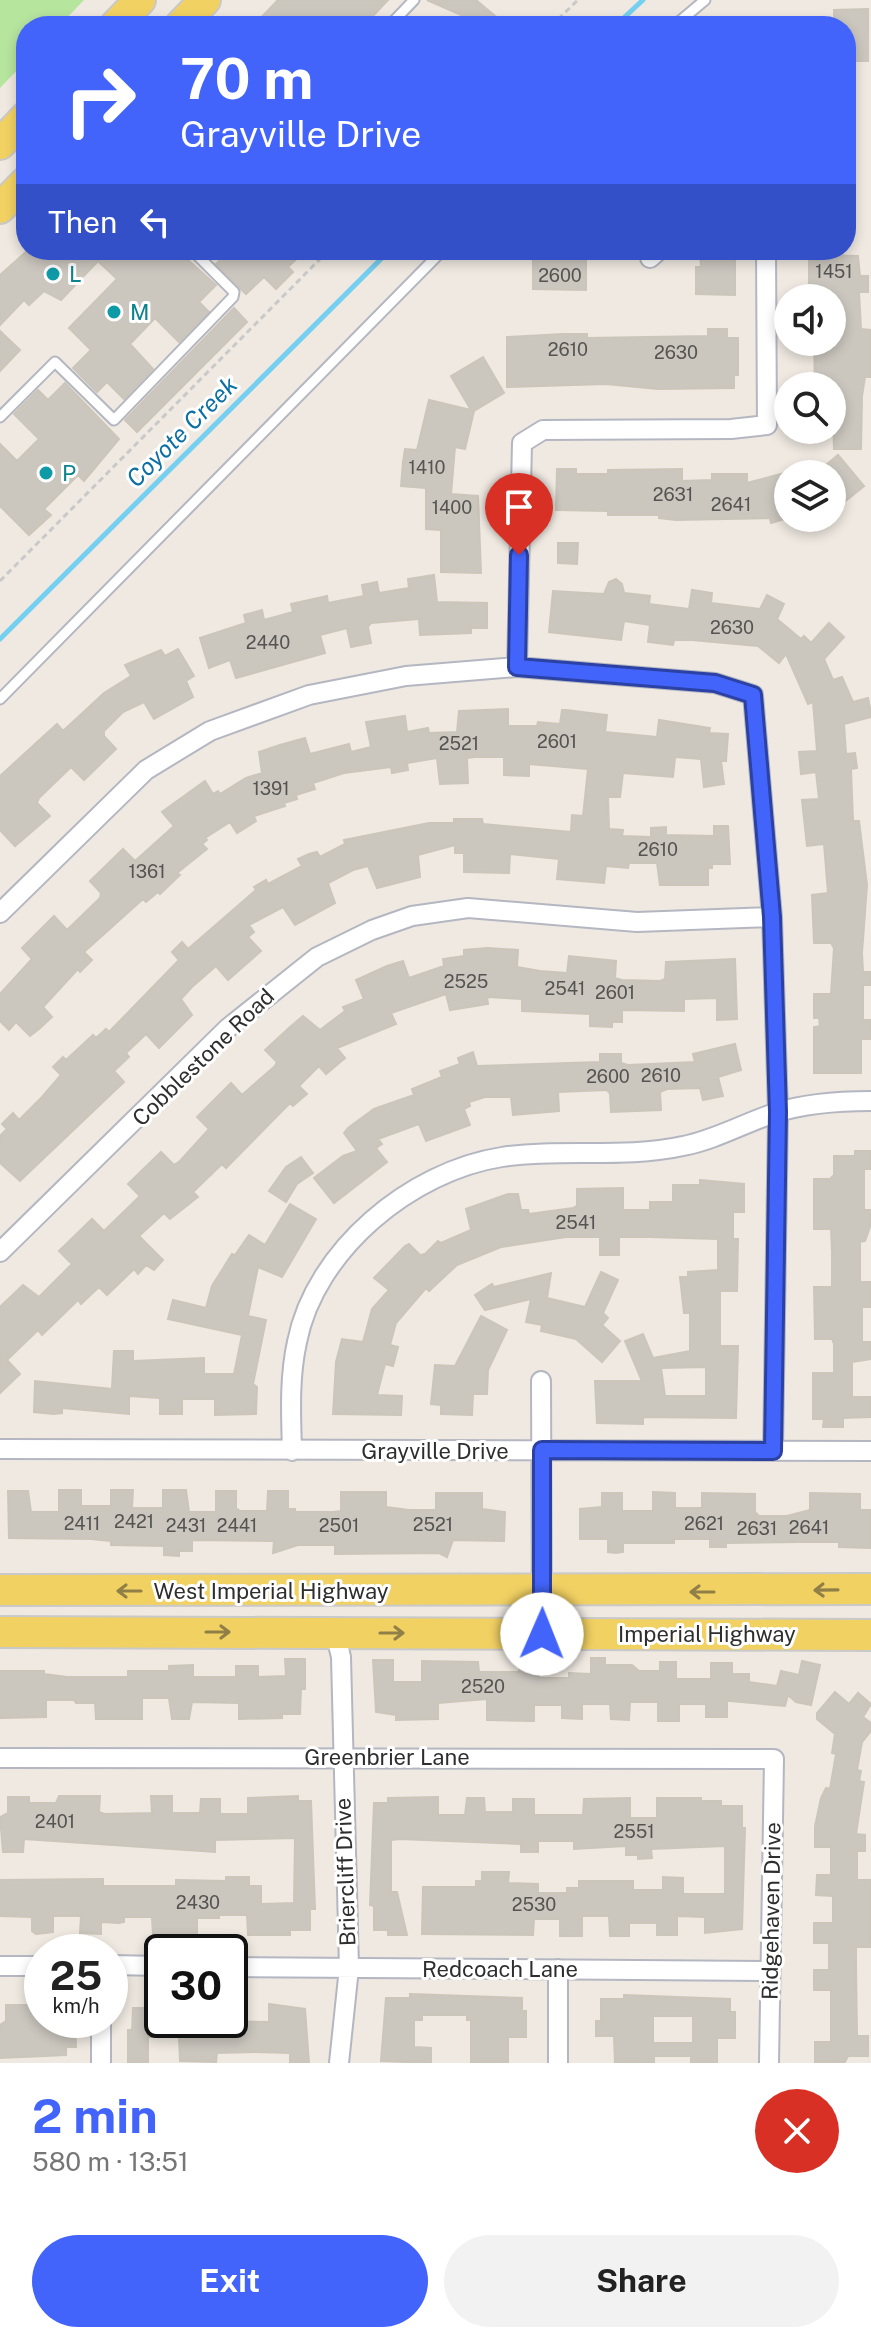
<!DOCTYPE html>
<html lang="en">
<head>
<meta charset="utf-8">
<style>
  :root { --surface:#fff; --page:#f2f2f2; --text:#222; --muted:#767676; --accent:#4264fb }
  body { margin:0; font-family:"Public Sans",sans-serif; background:var(--page); color:var(--text); height:100vh; display:flex; flex-direction:column; font-size:30px; white-space:nowrap }
  * { box-sizing:border-box; margin:0 }
  p { font-size:26px; color:var(--muted) }
  .icon { flex:none; width:44px; height:44px; fill:none; stroke:currentColor; stroke-width:2; stroke-linecap:round; stroke-linejoin:round }
  .map { position:relative; height:2063px; overflow:hidden }
  .side { display:flex; flex-direction:column; background:var(--surface); flex:1 }
  .side>* { flex:none }
  .top-card { position:absolute; left:16px; top:16px; width:840px; height:244px; border-radius:32px; box-shadow:0 4px 12px #0003; background:#4264fb; color:#fff; overflow:hidden }
  .controls { position:absolute; left:774px; top:284px; display:grid; gap:16px }
  .controls a { display:grid; place-items:center; width:72px; height:72px; border-radius:50%; background:var(--surface); box-shadow:0 4px 12px #0003; font-size:40px }
  .speed { position:absolute; left:24px; top:1934px; display:flex; gap:16px; font-size:40px; font-weight:700; text-align:center }
  .speed>* { display:grid; place-content:center; width:104px; height:104px; border-radius:50%; background:var(--surface); box-shadow:0 4px 12px #0003; line-height:1 }
  .speed small { font-size:20px; font-weight:400 }
  .speed .limit { border:4px solid #111; border-radius:12px; background:#fff; color:#111 }
  .pin { position:absolute; display:grid; place-items:center; width:68px; height:68px; color:#fff; margin:-82px -34px; border-radius:50% 50% 50% 0; rotate:-45deg; box-shadow:0 0 8px #0007 }
  .pin .icon { rotate:45deg }
  .me { position:absolute; width:88px; margin:-44px; rotate:1deg; stroke-linejoin:round; filter:drop-shadow(0 0 6px #0008) }
  .turn { display:flex; align-items:center; gap:28px; height:168px; padding:0 32px; font-size:36px }
  .turn .icon { width:104px; height:104px; stroke-width:2.5 }
  .turn b { display:block; font-size:56px; line-height:68px }
  .then { display:flex; align-items:center; height:76px; padding:0 32px; background:#0003; gap:16px; font-size:30px }
  .round { display:grid; place-items:center; flex:none; width:84px; height:84px; border-radius:42px; background:var(--page) }
  .summary { display:flex; align-items:center; justify-content:space-between; height:136px; padding:0 32px }
  h1 { font-size:48px; font-weight:700; line-height:60px; color:var(--accent) }
  .button { display:flex; gap:16px; margin-top:auto; padding:16px 32px }
  .button a { flex:1; height:92px; border-radius:48px; background:var(--accent); color:#fff; font-size:32px; font-weight:700; line-height:92px; text-align:center }
  .button a+a { background:var(--page); color:var(--text) }
  .map>svg:first-child { display:block }
  .green { fill:#b6e59e }
  .lines { fill:none; stroke-linecap:round; stroke-linejoin:round }
  .stream { stroke:#75cff0; stroke-width:5 }
  .building { fill:#cbc7bf; stroke:#cbc5ba; stroke-width:2; fill-rule:evenodd }
  .lane-casing { stroke:#b4b7c1; stroke-width:13 }
  .street-casing { stroke:#b4b7c1; stroke-width:22 }
  .primary-casing { stroke:#c9c9c9; stroke-width:34 }
  .path { stroke:#c9c9c9; stroke-width:3; stroke-dasharray:6 4; stroke-linecap:butt }
  .lane { stroke:#fff; stroke-width:9 }
  .street { stroke:#fff; stroke-width:18 }
  .primary { stroke:#f2d163; stroke-width:30 }
  .oneway { stroke:#908048 }
  .route-casing { stroke:#2b41a3; stroke-width:20 }
  .route { stroke:#4264fb; stroke-width:14 }
  .culture-dot { fill:#0f9aa8; stroke:#fff; stroke-width:3 }
  .labels { text-anchor:middle; stroke-width:6; stroke-linejoin:round; paint-order:stroke }
  .number-label { font-size:18px; fill:#555452 }
  .culture-label { font-size:22px; fill:#0d838f; stroke:#fff; text-anchor:start }
  .street-label { font-size:22px; fill:#2e2e2e; stroke:#fff }
  .water-label { font-size:24px; font-style:italic; fill:#0d6fa3; stroke:#fff }
</style>
</head>
<body>
<div class="map">
<svg width="871" height="2063" viewBox="0 0 871 2063">
  <rect width="100%" height="100%" fill="#efe9e1"/>
  <path class="green" d="M0,0H84L59,26H26V61L0,88Z"/>
  <g class="lines">
    <path class="stream" d="M615,26L643,0
      M0,639L390,250"/>
  </g>
  <path class="building" d="M278,0H388L371,18L380,26H253Z
    M427,0H476L507,26H486Z
    M868,9V61H846V26H834V10Z
    M28,250H182L188,260L216,285L199,302L209,312L179,342L155,318L130,344L153,369L124,399L107,382L97,392L73,368L91,350L69,328L117,279L98,261L61,300L44,291L29,305L24,300L0,325V275Z
    M230,250H306L288,267L293,272L276,289L264,277L246,294L216,264Z
    M533,250H586V290L533,289Z
    M700,250H735V295L696,294V267H701Z
    M821,255L858,256L860,276H868V292H859L861,329L871,330V377H865L862,396L861,449H834L832,386H815L814,342H832V295L809,294V260H821Z
    M234,308L247,322L137,432L125,420Z
    M708,329H727V338H738V375H734V388L658,389L606,384L507,387V337L563,334H587V338L708,336Z
    M0,331L20,350L0,371Z
    M483,357L504,393L474,411L465,449L455,447L451,494L478,496L481,573L441,572V530L426,529V488L401,486L403,462L405,449L417,450L429,400L471,410L451,376Z
    M65,383L119,439L84,481L78,475L44,509L51,515L29,535L0,506V444L17,461L39,439L14,414L38,390L48,400Z
    M838,455L864,486L832,512V474H815Z
    M557,469H576V474H608V470L682,469V481L712,480V474H747V483L788,472V518L771,523L770,518L676,520L659,518V515H608V511L556,510Z
    M558,543H578L577,564L558,563Z
    M434,575L437,602L487,603V628H471V633L420,635L419,619L371,623L368,627L371,643L351,647L347,628L320,635L325,653L236,678L230,660L209,668L200,638L246,623L244,615L262,610L264,620L293,612L291,604L327,596L328,603L364,596L362,585L377,582L379,593L409,588L408,579Z
    M616,579L622,584L624,593L650,596L649,604L689,609L692,590L712,593L711,603L760,609L767,595L784,604L777,619L801,639L804,636L811,643L829,623L844,637L824,659L833,680L842,677L853,702L868,698L871,713V717L844,724L846,754L855,753L857,768L851,769L853,821H859L867,885L862,953L863,972H871V985H863V1020H871V1039H861V1073H814V1027L820,1026L819,1018H814V994H831L834,948L831,943H814L812,895L828,893L824,844L807,846L802,800L819,799L816,772L801,774L799,752L817,751L813,702L808,704L786,654L779,663L758,646L692,640H674L673,645L648,642L650,625L624,621L621,640L549,632L553,591L604,594L609,582Z
    M178,649L194,676L186,681L193,697L154,719L144,702L123,712L104,731V736L116,749L84,780L71,767L39,798L37,803L50,816L15,846L0,830V776L57,724L63,731L104,693L131,676L125,665L161,650L165,656Z
    M508,709V726H537L538,722L560,724L562,710H566L607,715L605,732L657,737L659,720L710,728L709,733L728,734L726,761H721L724,784L704,787L701,759L675,757L673,777L623,773L620,797H608L609,829L623,830L622,836L651,837V828L666,827V835L714,836V826H728L730,864H712V868H708V885H660L657,863H629L628,868L606,866L604,883L557,879L559,859L510,854L509,873L464,872V853H455V845L418,855L420,877L377,888L368,866L353,870L328,883L335,903L295,925L283,907L249,925L254,932L248,937L261,951L228,980L216,966L192,987L181,999L192,1015L159,1048L146,1034L126,1053L129,1057L114,1071L124,1082L20,1181L0,1163V1136L7,1129L2,1124L13,1113L19,1120L42,1097L61,1075L53,1067L63,1057L66,1060L93,1035L96,1038L106,1029L109,1032L179,960L172,952L182,942L188,949L256,890L254,887L266,880L268,884L302,866L298,859L309,854L317,852L320,857L345,844L344,840L429,823H454V819H482L483,824L571,832L572,815L583,816L588,769L529,764V776L504,775V757H475L467,758L468,783L440,784L437,758L407,763L408,770L392,773L391,767L344,773L313,783L315,789L296,795L297,799L284,803L285,806L254,816L256,821L237,833L230,822L205,838L207,840L202,844L207,849L177,873L180,875L160,894L158,892L146,902L143,899L84,952L92,960L80,972L78,969L43,1007L52,1017L39,1029L30,1036L16,1022L9,1030L0,1021V994L32,959L22,948L54,916L67,930L100,898L101,893L90,881L123,849L135,861L174,826L162,812L205,781L213,794L218,791L220,794L246,778L262,773L259,752L280,745L305,738L310,754L349,744L351,752L371,747L366,722L405,716L407,732L428,728L429,733L457,732L459,711Z
    M488,948L518,950L517,967L540,971L567,973L569,956L616,961L615,978L622,980L660,981L665,979L666,962L735,959L737,1019L717,1020V998L684,999V1011L622,1010V1022H612V1027L590,1026V1014L522,1011V999L487,997L488,1004L450,1010L446,994L391,1013L396,1024L337,1048L345,1058L326,1074L319,1066L299,1086L307,1094L293,1106L290,1103L226,1168L222,1164L193,1192L198,1197L170,1219L164,1213L139,1236L163,1260L154,1270L146,1265L138,1274L134,1269L107,1295L99,1287L81,1304L78,1300L42,1335L38,1330L7,1360L20,1374L0,1393V1307L23,1285L39,1297L72,1264L59,1251L92,1219L104,1231L140,1196L128,1184L161,1152L174,1165L180,1161L209,1129L197,1117L231,1083L242,1095L275,1066L277,1062L265,1050L290,1027L303,1016L320,1030L345,1011L343,1007L364,999L356,980L387,966L403,961L409,978L444,966L443,959L464,956V950Z
    M735,1044L741,1070L718,1077L723,1096L703,1100L700,1088L667,1089L660,1092L661,1110L611,1112L610,1094L607,1090L558,1092L559,1111L513,1115L511,1097H485L469,1102L470,1106L464,1109L470,1125L426,1141L419,1124L378,1139L382,1144L376,1148L387,1162L334,1203L314,1178L343,1156L357,1151L344,1133L348,1128L374,1109L414,1095L412,1089L442,1077L440,1071L460,1064L458,1058L473,1052L477,1066L600,1062V1054H621V1063L628,1065L695,1062L693,1054Z
    M855,1151H871V1169H864V1210H871V1224L865,1241L860,1242V1282H870V1307H862V1342H871V1359L852,1362V1397H871V1417L843,1418V1427H823L824,1419H813V1373H834V1344L832,1339H815L814,1287H832V1252L831,1229H814V1179H830L834,1175V1156H855Z
    M301,1157L313,1173L297,1184L286,1202L269,1191L286,1167Z
    M700,1180L744,1184V1212H733V1239H738L737,1291H720V1346H738L736,1418L643,1417V1424L597,1423L595,1381H642L625,1341L643,1334L653,1358L690,1351V1313H684L680,1277H688V1272L718,1270V1239L650,1237H619V1255H600V1237H566L501,1247L457,1265L429,1291L426,1288L396,1323L390,1345L398,1347L393,1366L385,1364L377,1395L402,1396L401,1415L333,1414L336,1362L342,1339L363,1342L372,1309L389,1290L374,1278L405,1246L409,1244L420,1255L425,1254L438,1241L441,1243L471,1230L466,1209L508,1194H518L521,1210H528L529,1214L573,1208L577,1206V1189L623,1188V1210H650V1202H673V1185H700ZM706,1367V1396H665L661,1368Z
    M290,1204L316,1219L282,1277L258,1267L248,1316L266,1320L253,1384L257,1387L256,1414L215,1415V1399H182V1414H160V1398L129,1396V1414L62,1408V1413L54,1414L34,1412L35,1381L112,1389L114,1351H133V1361L204,1358V1374H234L242,1335L168,1319L173,1300L206,1308L212,1286L232,1254L235,1255L249,1235L265,1245Z
    M601,1272L618,1280L603,1313L608,1318L602,1325L620,1341L602,1362L576,1339L541,1331L542,1325L526,1322L531,1299L485,1310L475,1295L492,1284L494,1287L551,1273L547,1298L585,1307Z
    M481,1316L507,1330L488,1370L487,1394H473L472,1415L441,1414V1405L431,1404L435,1365L455,1366Z
    M59,1490H81V1506H111V1490H133L132,1508H163V1490H186L189,1512H216V1491H236V1508L240,1511H267L268,1491H288V1509H295V1512H334L341,1511V1492H386V1507L409,1510H436V1493H482V1509L505,1512L504,1541L453,1540L447,1557L439,1553L335,1554V1545H298L273,1553L274,1541L192,1540V1551H179V1556L164,1555V1546L111,1545V1541L91,1539L9,1538L8,1491H28L31,1512H59Z
    M653,1492L675,1493V1508H702V1493L755,1494V1512L759,1516H787L810,1510V1493L860,1494V1510H871V1548L839,1547V1542H800L726,1543V1547H710V1539H674V1543H623V1552L616,1553L608,1552V1539H580V1509L602,1507V1493H622V1511H653Z
    M591,1658H605V1665H632L639,1671H660V1662H676V1679H711V1663H732V1674H749V1682L777,1686L781,1671L799,1675L802,1661L820,1665L811,1705L796,1702L788,1695L785,1706L730,1701H727V1717H706V1704H679V1721H658V1702H630L629,1720L611,1719L610,1704H582V1719L562,1718V1705H534V1721L487,1720V1699L438,1703V1719L396,1720V1715L376,1712L373,1660H393V1682H422V1661L478,1662L479,1672H519V1668H539V1678H569V1673L591,1674Z
    M285,1659H305V1689H301L300,1714H282V1718L239,1719V1703L192,1702L189,1719H172L169,1698H142V1719H96L95,1703H76L74,1700H46V1717L0,1718V1671H44V1674L67,1677H128V1671H169V1666L193,1665V1677H236V1666H258V1677L286,1676Z
    M835,1692L849,1704L858,1693L871,1704L863,1717L871,1723V1731L862,1742L857,1770L861,1771L859,1781L864,1782L856,1834L865,1835V1851H857V1880H871L870,1947H856V1965L857,2036H868V2056H848L845,2062H815V2042H831V1990H814V1970H829V1943H814V1923H833V1896L816,1895L817,1875H831V1847H815V1826L821,1798L826,1788L830,1789L836,1754L832,1753L835,1734L817,1719V1713Z
    M59,1796H100L99,1812L105,1814L152,1813L151,1796H172V1813H200L201,1799H220V1814H248V1798L298,1796V1801H311L315,1909H310V1930H290V1935H248L247,1915H219V1918H197V1934L193,1936L153,1935L152,1917H124V1922L119,1923L101,1922V1934L80,1933L81,1916H53V1932L36,1934L32,1931V1917L0,1916V1880L103,1879V1886H176V1880L226,1881V1877H249V1886H261V1904L294,1903L295,1838L215,1840V1852L24,1839L23,1852H3L0,1817L8,1813V1797H29V1803H56Z
    M438,1797V1815H465L467,1798H484L485,1812H513V1799H534V1815H583L584,1799L630,1798V1818H657V1798H701V1801H721V1806H742V1828H745L742,1929L705,1933V1917L677,1916V1935H657V1923H629V1936H610L609,1916H582V1936H560V1919H534L533,1935L422,1934L423,1887H476V1881H482V1872H509L508,1883L538,1884V1893H567V1888H579V1881H633V1890H663V1877L683,1878V1894H725V1846L651,1849L652,1858L638,1859V1855H626V1846L574,1849V1841H538V1852H521V1844L400,1839L391,1840V1892H397L407,1935H388V1930H374V1906L370,1905L374,1803H388V1798Z
    M410,1994L522,1998V2011H526V2037H508V2063H471V2020H467V2015H422V2020H414V2047L431,2048V2063L381,2061L386,1998H410Z
    M624,1995L730,1999V2012H735V2038H717V2063H691V2056H654V2063H615L614,2036H596V2021H601V1999H624ZM653,2016H693V2043H653Z
    M269,2004L305,2009L309,2063H290V2053L256,2052L217,2053L216,2062L180,2061L179,2037H148V2063H128V2030H132L133,2008H162V2020L269,2022Z
    M6,2005H42V2020L75,2021L76,2047H66V2055L0,2058V2025L6,2021Z"/>
  <g class="lines">
    <g class="lane-casing">
      <path id="lane" d="M389,26L414,0
        M674,26L705,0
        M0,417L55,362L114,420L233,297L234,292L192,250
        M0,699L443,250"/>
    </g>
    <g class="street-casing">
      <path id="street" d="M650,258L659,250
        M517,667L522,443L543,430L731,429L767,425L766,250
        M0,913L146,770L210,731L309,695L406,676L517,667L715,683L753,695L772,917L778,1112L773,1451
        M0,1252L228,1028L317,957L372,930L412,916L468,908L637,922L772,917
        M541,1381L542,1634
        M0,1449L871,1451
        M292,1451C291,1415 289,1378 297,1342C315,1250 411,1171 502,1157C562,1148 624,1159 683,1146C715,1140 744,1123 775,1113C803,1104 841,1101 871,1101
        M335,1632L341,1657L349,1968L339,2063
        M0,1758L774,1759L769,2063
        M110,1965L162,1966
        M0,1966H42
        M230,1967L770,1971
        M558,1969V2063
        M101,2020V2063"/>
    </g>
    <g class="primary-casing">
      <path id="primary" d="M115,26L140,0
        M180,26L205,0
        M0,144L26,117
        M0,208L26,182
        M0,1590L871,1589
        M0,1632L871,1635"/>
    </g>
    <path class="path" d="M551,26L578,0
      M0,581L329,250"/>
    <use href="#lane" class="lane"/>
    <use href="#street" class="street"/>
    <use href="#primary" class="primary"/>
  </g>
  <defs><path id="oneway-shaft" d="M-6 0H5M1.5-3L5.5 0L1.5 3" fill="none" stroke-width="1.6" stroke-linecap="round" stroke-linejoin="round" transform="scale(2)"/></defs>
  <g class="oneway">
    <use href="#oneway-shaft" transform="translate(826 1590) rotate(179)"/>
    <use href="#oneway-shaft" transform="translate(129 1591) rotate(-180)"/>
    <use href="#oneway-shaft" transform="translate(702 1592) rotate(180)"/>
    <use href="#oneway-shaft" transform="translate(218 1632)"/>
    <use href="#oneway-shaft" transform="translate(392 1633)"/>
  </g>
  <g class="lines">
    <g class="route-casing">
      <path id="route" d="M519,555L517,667L715,683L753,695L772,917L778,1112L773,1451L542,1450V1634"/>
    </g>
    <use href="#route" class="route"/>
  </g>
  <g class="culture-dot">
    <circle cx="53" cy="274" r="8"/>
    <circle cx="114" cy="312" r="8"/>
    <circle cx="46" cy="473" r="8"/>
  </g>
  <g class="labels">
    <g class="number-label">
      <text x="834" y="278">1451</text>
      <text x="560" y="282">2600</text>
      <text x="568" y="356">2610</text>
      <text x="676" y="359">2630</text>
      <text x="427" y="474">1410</text>
      <text x="673" y="501">2631</text>
      <text x="731" y="511">2641</text>
      <text x="452" y="514">1400</text>
      <text x="732" y="634">2630</text>
      <text x="268" y="649">2440</text>
      <text x="557" y="748">2601</text>
      <text x="459" y="750">2521</text>
      <text x="271" y="795">1391</text>
      <text x="658" y="856">2610</text>
      <text x="147" y="878">1361</text>
      <text x="466" y="988">2525</text>
      <text x="565" y="995">2541</text>
      <text x="615" y="999">2601</text>
      <text x="661" y="1082">2610</text>
      <text x="608" y="1083">2600</text>
      <text x="576" y="1229">2541</text>
      <text x="134" y="1528">2421</text>
      <text x="82" y="1530">2411</text>
      <text x="704" y="1530">2621</text>
      <text x="433" y="1531">2521</text>
      <text x="186" y="1532">2431</text>
      <text x="237" y="1532">2441</text>
      <text x="339" y="1532">2501</text>
      <text x="809" y="1534">2641</text>
      <text x="757" y="1535">2631</text>
      <text x="483" y="1693">2520</text>
      <text x="55" y="1828">2401</text>
      <text x="634" y="1838">2551</text>
      <text x="198" y="1909">2430</text>
      <text x="534" y="1911">2530</text>
    </g>
    <g class="culture-label">
      <text x="69" y="282">L</text>
      <text x="130" y="320">M</text>
      <text x="62" y="481">P</text>
    </g>
    <g class="street-label">
      <text transform="translate(203 1057) rotate(-44)" y="8">Cobblestone Road</text>
      <text x="435" y="1459">Grayville Drive</text>
      <text x="271" y="1599">West Imperial Highway</text>
      <text x="707" y="1642">Imperial Highway</text>
      <text x="387" y="1765">Greenbrier Lane</text>
      <text transform="translate(345 1872) rotate(-92)" y="8">Briercliff Drive</text>
      <text transform="translate(771 1911) rotate(-89)" y="8">Ridgehaven Drive</text>
      <text x="500" y="1977">Redcoach Lane</text>
    </g>
    <g class="water-label">
      <text transform="translate(182 432) rotate(-45)" y="8">Coyote Creek</text>
    </g>
  </g>
</svg>
<div class="controls">
<a><svg class="icon" aria-label="sound" viewBox="0 0 24 24"><path d="M4 9h4l5-4v14l-5-4H4zM17 9q2 3 0 6"/></svg></a>
<a><svg class="icon" aria-label="search" viewBox="0 0 24 24"><circle cx="10" cy="10" r="6"/><path d="M15 15l6 6"/></svg></a>
<a><svg class="icon" aria-label="layers" viewBox="0 0 24 24"><path d="M12 4l9 5-9 5-9-5zM3 14l9 5 9-5"/></svg></a>
</div>
<div class="speed"><div>25<small>km/h</small></div><div class="limit">30</div></div>
<div class="pin" style="left:519px;top:555px;background:#d93025"><svg class="icon" aria-label="arrive" viewBox="0 0 24 24"><path d="M6 21V4h12l-3 4 3 4H6"/></svg></div>
<svg class="me" style="left:542px;top:1634px" viewBox="-20 -20 40 40"><circle r="19" fill="#fff"/><path d="M0-13L10 11 0 6-10 11z" fill="#4264fb"/></svg>
<div class="top-card">
<div class="turn"><svg class="icon" aria-label="right" viewBox="0 0 24 24"><path d="M7 20v-9h11M14 6l5 5-5 5"/></svg><div><b>70 m</b>Grayville Drive</div></div>
<div class="then">Then<svg class="icon" aria-label="left" viewBox="0 0 24 24"><path d="M17 20v-9H6M10 6l-5 5 5 5"/></svg></div>
</div>
</div>
<section class="side">
<div class="summary"><div><h1>2 min</h1><p>580 m · 13:51</p></div><a class="round" style="background:#d93025;color:#fff"><svg class="icon" aria-label="close" viewBox="0 0 24 24"><path d="M6 6l12 12M18 6L6 18"/></svg></a></div>
<div class="button"><a>Exit</a><a>Share</a></div>
</section>
</body>
</html>
